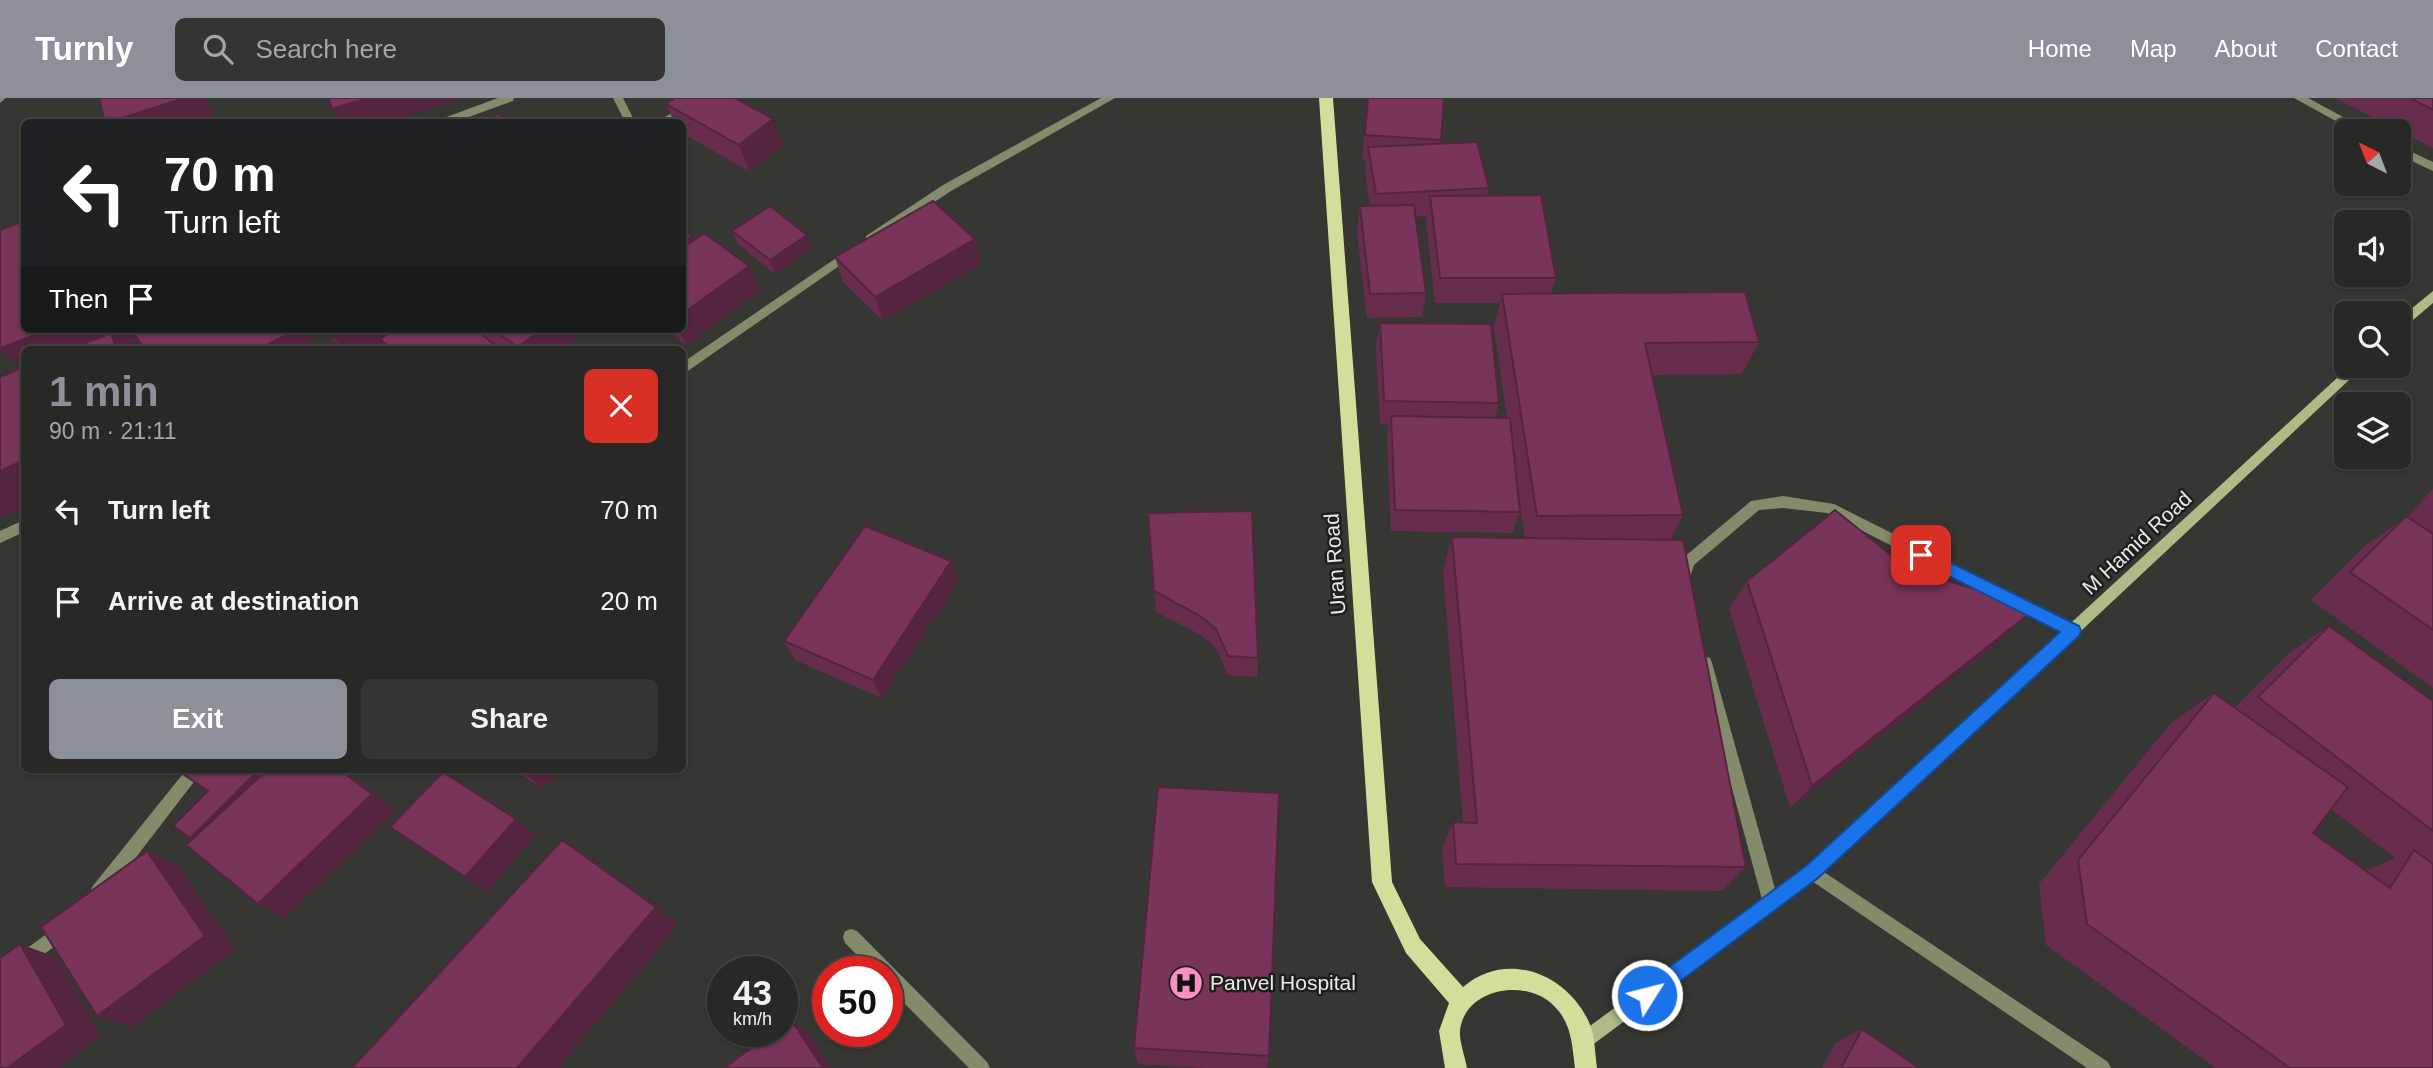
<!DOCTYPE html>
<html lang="en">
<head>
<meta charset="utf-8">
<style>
  :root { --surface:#282926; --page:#343532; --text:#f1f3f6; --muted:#a5a6a7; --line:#444543; --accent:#8c9099 }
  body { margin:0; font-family:Helvetica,sans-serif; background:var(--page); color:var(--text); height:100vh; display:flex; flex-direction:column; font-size:26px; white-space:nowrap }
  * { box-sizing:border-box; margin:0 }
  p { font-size:23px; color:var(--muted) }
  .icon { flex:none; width:38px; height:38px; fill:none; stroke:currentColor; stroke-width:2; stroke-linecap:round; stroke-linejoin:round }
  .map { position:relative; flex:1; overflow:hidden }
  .sheet { position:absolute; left:21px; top:248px; width:665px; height:427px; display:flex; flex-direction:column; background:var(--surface); border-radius:10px; box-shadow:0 2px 5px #0004,0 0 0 2px var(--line) }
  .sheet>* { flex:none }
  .hud { position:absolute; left:21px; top:21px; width:665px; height:214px; border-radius:10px; box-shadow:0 2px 5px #0004,0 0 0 2px var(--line); background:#202124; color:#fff; overflow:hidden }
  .needle { width:46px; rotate:318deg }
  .tools { position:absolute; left:2334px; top:21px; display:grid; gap:14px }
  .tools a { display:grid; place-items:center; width:77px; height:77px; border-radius:10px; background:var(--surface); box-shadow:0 2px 5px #0004,0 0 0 2px var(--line); font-size:35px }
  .speed { position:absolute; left:707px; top:858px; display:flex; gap:14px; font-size:35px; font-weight:700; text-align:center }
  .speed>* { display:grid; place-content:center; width:91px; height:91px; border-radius:50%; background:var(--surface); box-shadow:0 2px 5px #0004,0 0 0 2px var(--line); line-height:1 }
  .speed small { font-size:18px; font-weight:400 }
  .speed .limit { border:10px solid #d22; background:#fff; color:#111 }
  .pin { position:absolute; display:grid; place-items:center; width:60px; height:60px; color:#fff; margin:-30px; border-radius:14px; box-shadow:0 4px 10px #0006 }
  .me { position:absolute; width:77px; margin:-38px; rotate:54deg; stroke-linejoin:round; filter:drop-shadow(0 0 5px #0008) }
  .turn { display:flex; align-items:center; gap:24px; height:147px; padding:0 28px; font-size:32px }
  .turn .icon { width:91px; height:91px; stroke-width:2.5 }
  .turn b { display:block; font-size:49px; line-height:60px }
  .then { display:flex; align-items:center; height:66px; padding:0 28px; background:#0003; gap:14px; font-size:26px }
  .round { display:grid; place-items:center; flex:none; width:74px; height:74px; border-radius:10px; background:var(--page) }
  .overview { display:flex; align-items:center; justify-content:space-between; height:119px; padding:0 28px }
  h1 { font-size:42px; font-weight:700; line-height:52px; color:var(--accent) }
  .cta { display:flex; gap:14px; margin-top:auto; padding:14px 28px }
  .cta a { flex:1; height:80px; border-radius:10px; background:var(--accent); color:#fff; font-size:28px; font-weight:700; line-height:80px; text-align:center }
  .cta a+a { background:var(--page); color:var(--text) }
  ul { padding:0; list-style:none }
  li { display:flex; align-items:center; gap:21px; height:91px; padding:0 28px }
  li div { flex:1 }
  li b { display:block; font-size:26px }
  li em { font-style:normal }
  header { display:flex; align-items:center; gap:42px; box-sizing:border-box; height:98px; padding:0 35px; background:var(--accent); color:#fff }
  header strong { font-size:33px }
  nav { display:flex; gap:38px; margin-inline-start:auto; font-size:24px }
  .search { width:490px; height:63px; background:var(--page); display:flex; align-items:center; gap:18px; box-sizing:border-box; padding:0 24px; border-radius:10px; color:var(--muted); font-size:26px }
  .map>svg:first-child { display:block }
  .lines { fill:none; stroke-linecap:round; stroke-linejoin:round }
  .pedestrian { fill:#848b6b; fill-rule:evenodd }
  .minor { fill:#848b6b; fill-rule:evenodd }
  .secondary { fill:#afbb86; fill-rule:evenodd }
  .primary { fill:#d0e09b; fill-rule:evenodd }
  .wall { fill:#682d4d; fill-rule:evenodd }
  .shaded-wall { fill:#55243f }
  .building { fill:#79345a; stroke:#55243f; stroke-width:2 }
  .route { fill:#1a73e8; stroke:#114b97; stroke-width:2 }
  .labels { text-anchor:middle; stroke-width:5; stroke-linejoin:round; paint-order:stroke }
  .street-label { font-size:21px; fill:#e9e9e7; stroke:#1e1e1c }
  .poi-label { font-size:21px; fill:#e9e9e7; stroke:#1e1e1c; text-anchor:start }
</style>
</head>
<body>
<header>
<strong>Turnly</strong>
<div class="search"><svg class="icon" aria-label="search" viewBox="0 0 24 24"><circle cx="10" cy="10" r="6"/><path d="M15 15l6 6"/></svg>Search here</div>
<nav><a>Home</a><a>Map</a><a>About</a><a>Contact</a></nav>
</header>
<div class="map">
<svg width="2433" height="970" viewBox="0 0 2433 970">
  <rect width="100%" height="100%" fill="#363733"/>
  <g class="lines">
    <path class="pedestrian" d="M851,831L857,833L987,964L990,970H969L887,888V873H873L845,845L843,839L845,833Z"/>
    <path class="minor" d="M0,0H6L0,5Z
      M498,0H514L513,3L455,24H439L441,21Z
      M613,0H623L635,24H625Z
      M696,0H709L673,24H661L662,21Z
      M1101,0H1115L951,93L874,144H866V138L943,87Z
      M2294,0H2308L2369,33H2354Z
      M2399,48L2433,64V73L2399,57Z
      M851,150L857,154L855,157L682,277V265Z
      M1783,398L1834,406L2078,529L2080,533L2078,537L2073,539L2068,537L1827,415L1783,410L1759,412L1694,467L1688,485L1683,487L1678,485L1676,481L1683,460L1751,403Z
      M24,422V434L0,445V433Z
      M1705,559L1710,560L1712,565L1779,805L1777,811L1771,813L1765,811L1763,805L1698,565L1700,560Z
      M186,672H203L104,801L98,803L92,801L90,795L92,789Z
      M1812,766L2108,964L2111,970H2087L1806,779L1804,774L1806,769Z
      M63,824L69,826L71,832L69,838L0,888V870Z"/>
    <path class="secondary" d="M2433,193V205L2399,234V221Z
      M2350,268H2364L1818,779L1591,948L1585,950L1579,948L1577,942L1579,936L1806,769Z"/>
    <path class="primary" d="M1319,0H1333L1392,784L1420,841L1463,889C1506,852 1565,875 1588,922C1595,936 1595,955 1597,970H1575C1572,948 1572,926 1555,909C1529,880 1466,888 1460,932C1459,943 1465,959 1467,970H1445L1439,933L1449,905L1406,855L1372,784Z"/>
  </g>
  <path class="wall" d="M1367,0H1444L1441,46L1489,90L1487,97L1556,180L1551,195L1759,244L1742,276L1652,277L1683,417L1670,442L1746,769L1722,793L1445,789L1442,750L1453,724L1463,725L1443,473L1452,439L1525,440L1518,395L1520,414L1512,435L1391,433L1387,341L1389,326H1380L1376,249L1380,225L1499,305L1495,320H1507L1494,229L1500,205H1435L1426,123V118L1415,119L1426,195L1422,219L1367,220L1357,133L1360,108H1370L1365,74L1366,62H1362Z
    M2335,0H2433V50Z
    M666,6L782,47L749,73L682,35V24H674Z
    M732,133L807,137L812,150L775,176L738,146Z
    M975,141L980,166L883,223L843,184L835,159Z
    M694,142L749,168L760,192L686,247L666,231H682Z
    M324,231H587L560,252H504L486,240L501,252H388L383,246L373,252H343Z
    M2433,391V590L2311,502L2366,447L2407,419Z
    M1148,415L1258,560L1257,579L1228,577L1216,550L1201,537L1156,514Z
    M951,463L958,484L882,600L795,562L784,543Z
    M1906,469L2006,538L1790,710L1729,511L1747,483Z
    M2329,528L2433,603V970H2216L2046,847L2039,786L2171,625L2214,595L2234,610L2289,555ZM2331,711L2395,760L2366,773L2313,735Z
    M514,672H560L543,691Z
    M1862,931L1919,970H1822L1835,945Z
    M1134,950L1269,958L1267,970H1206L1138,966Z"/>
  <path class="shaded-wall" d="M184,0H206L214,23L208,24H110Z
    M367,0H464L388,24H341L332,11Z
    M773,21L782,47L749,73L739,47Z
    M807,137L812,150L775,176L770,162Z
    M692,138L703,163L682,178V145Z
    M975,141L980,166L883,223L875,199Z
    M749,168L760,192L686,247L678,231H682V216Z
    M51,231H168L169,232L126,248L130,252H24V272L0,252V250Z
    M297,231H303L320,252H258Z
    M348,231H409L380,241L383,246L373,252H344L333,239Z
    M541,231H587L560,252H520L518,249Z
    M24,362V409L0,420V373Z
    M951,463L958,484L882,600L873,582Z
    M2035,511L2006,538L1790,710L1812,688Z
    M259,672H270L205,748L190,740Z
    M340,672H343L396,712L286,820L258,806Z
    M525,672H560L543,691L523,674Z
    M516,721L536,737L486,794L465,779Z
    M147,753L178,768L235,851L132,929L97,918Z
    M656,809L678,827L558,970H517Z
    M20,846L56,859L101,938L58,970H7Z
    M790,920L808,935L831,970H823Z"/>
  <path class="building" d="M99,0H184L110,24H105Z
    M329,0H367L332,11Z
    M675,0H735L773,21L739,47L666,6Z
    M1368,0H1444L1441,42L1365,37Z
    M2410,0H2433V12Z
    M498,16L508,24H483Z
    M1477,44L1489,90L1376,96L1368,49Z
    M1541,97L1556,180H1440L1430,98Z
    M933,103L975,141L875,199L835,159Z
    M1414,107L1426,195L1370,196L1360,108Z
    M770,108L807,137L770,162L732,133Z
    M24,123V231H51L0,250V132Z
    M682,132L692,138L682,145Z
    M704,135L749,168L682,216V151Z
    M1745,194L1759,244L1645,245L1683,417L1537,418L1502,196Z
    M1380,225L1491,226L1499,305L1384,303Z
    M131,231H297L258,252H145Z
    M325,231H348L333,239Z
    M395,231H475L501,252H393L380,241Z
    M492,231H541L518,249Z
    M111,235L117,252H68Z
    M24,269V362L0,373V279Z
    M1391,318L1510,320L1520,414L1395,412Z
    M1835,412L1906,469L2035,511L1812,688L1747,483Z
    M1252,413L1258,560L1228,558L1216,531L1200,518L1154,493L1148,415Z
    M2406,418L2433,436V532L2350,474Z
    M865,428L951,463L873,582L784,543Z
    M1452,439L1683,442L1746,769L1456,766L1453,724L1477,725Z
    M2329,528L2433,603V733L2258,599Z
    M2214,595L2348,689L2313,735L2390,790L2414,752L2433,766V970H2290L2087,826L2078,762Z
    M186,672H259L190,740L173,728L208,693L183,676Z
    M267,672H340L372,696L258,806L186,747Z
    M443,674L516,721L465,779L390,729Z
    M1158,689L1279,695L1269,958L1134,950Z
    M562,742L656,809L517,970H352Z
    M147,753L205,838L97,918L41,829Z
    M20,846L66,927L7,970H0V860Z
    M790,920L823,970H724L774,933H782V926Z
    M1862,931L1919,970H1841Z"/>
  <path class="route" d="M1921,450L2079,528L2081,533L2079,538L1818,780L1654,903L1647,906L1641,903L1638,897L1641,890L1806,768L2060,534L1915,461L1913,457L1915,452Z"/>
  <defs>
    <g id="hospital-disc" transform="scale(1.75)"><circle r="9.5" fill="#fa8fc6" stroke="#1e1e1c"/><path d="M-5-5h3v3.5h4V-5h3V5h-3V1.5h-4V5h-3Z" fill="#111"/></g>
  </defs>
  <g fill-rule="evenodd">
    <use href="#hospital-disc" x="1186" y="885"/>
  </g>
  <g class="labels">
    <g class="street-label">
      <text transform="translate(2137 445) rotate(-43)" y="7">M Hamid Road</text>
      <text transform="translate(1335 466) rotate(-94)" y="7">Uran Road</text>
    </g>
    <g class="poi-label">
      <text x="1210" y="892">Panvel Hospital</text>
    </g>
  </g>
</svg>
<div class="tools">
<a><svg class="needle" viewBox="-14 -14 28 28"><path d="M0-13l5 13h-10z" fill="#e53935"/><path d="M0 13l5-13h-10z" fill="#a5a6a7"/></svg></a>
<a><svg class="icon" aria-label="sound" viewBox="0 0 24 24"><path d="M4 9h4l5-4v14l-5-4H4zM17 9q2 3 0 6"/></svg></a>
<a><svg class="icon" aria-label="search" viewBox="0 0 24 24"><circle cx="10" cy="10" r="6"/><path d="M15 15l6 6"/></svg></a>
<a><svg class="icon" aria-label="layers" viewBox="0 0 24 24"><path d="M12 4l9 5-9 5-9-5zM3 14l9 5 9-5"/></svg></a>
</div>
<div class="speed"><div>43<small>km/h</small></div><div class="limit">50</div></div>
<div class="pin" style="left:1921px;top:457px;background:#d93025"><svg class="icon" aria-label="arrive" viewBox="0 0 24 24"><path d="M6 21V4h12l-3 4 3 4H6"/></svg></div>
<svg class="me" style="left:1647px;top:897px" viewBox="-20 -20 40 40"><circle r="17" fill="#1a73e8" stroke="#fff" stroke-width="3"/><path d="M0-11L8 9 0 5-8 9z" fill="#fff"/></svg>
<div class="hud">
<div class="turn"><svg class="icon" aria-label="left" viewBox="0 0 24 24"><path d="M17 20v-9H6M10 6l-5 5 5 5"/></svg><div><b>70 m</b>Turn left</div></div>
<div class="then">Then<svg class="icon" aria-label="arrive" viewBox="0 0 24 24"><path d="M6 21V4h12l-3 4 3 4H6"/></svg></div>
</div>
<section class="sheet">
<div class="overview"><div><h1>1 min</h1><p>90 m · 21:11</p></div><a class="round" style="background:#d93025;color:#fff"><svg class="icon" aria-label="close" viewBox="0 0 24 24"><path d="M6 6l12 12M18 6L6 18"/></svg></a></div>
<ul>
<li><svg class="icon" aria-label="left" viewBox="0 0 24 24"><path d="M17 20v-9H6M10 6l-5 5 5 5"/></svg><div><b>Turn left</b></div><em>70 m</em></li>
<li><svg class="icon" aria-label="arrive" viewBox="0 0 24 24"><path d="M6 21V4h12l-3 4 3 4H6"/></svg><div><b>Arrive at destination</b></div><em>20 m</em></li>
</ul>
<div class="cta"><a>Exit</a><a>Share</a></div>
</section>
</div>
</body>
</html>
